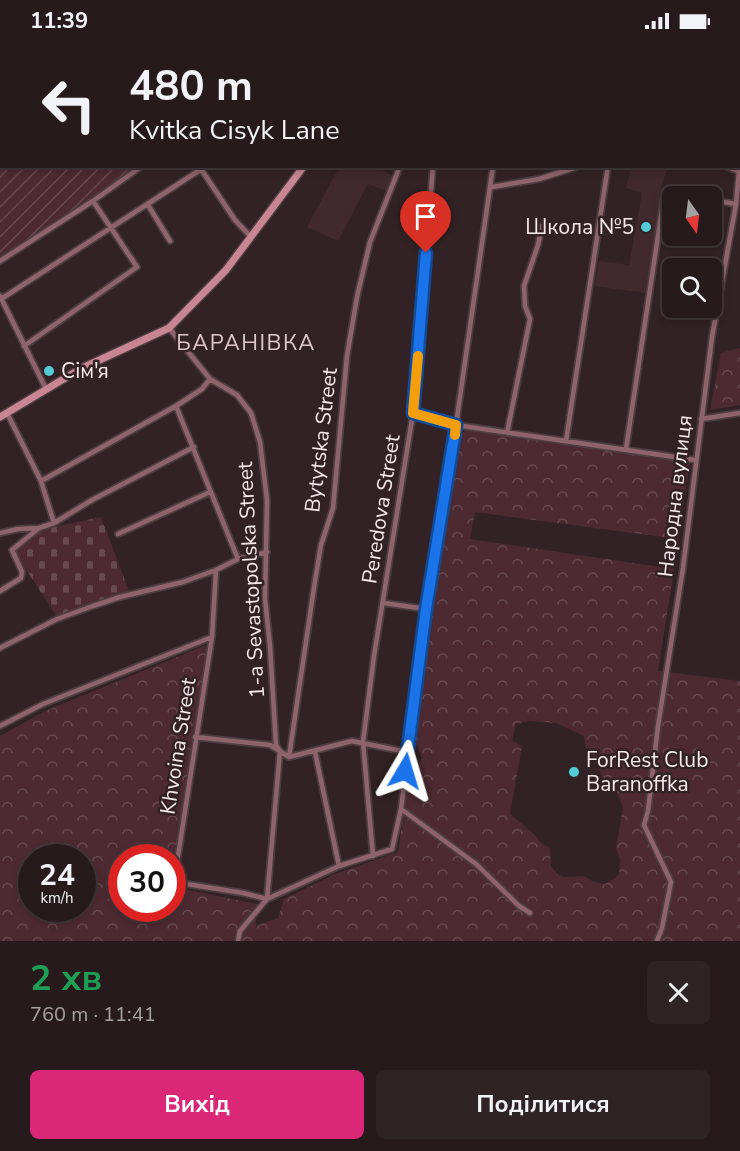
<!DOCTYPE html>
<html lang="uk">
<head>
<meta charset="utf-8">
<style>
  :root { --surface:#261a1c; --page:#2e2325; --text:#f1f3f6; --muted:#a4a1a3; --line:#42383b; --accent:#db2777 }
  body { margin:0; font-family:"Nunito Sans",sans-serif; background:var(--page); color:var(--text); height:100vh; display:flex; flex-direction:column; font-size:22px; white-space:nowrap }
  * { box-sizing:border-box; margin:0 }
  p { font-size:20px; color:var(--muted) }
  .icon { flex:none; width:33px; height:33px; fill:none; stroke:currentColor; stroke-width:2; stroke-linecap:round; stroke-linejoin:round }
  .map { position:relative; height:899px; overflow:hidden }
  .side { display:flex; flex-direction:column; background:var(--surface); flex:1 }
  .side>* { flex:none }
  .hud { position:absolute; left:0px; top:0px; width:741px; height:126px; box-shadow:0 3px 9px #0003,0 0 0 2px var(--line); background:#261a1c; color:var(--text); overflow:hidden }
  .needle { width:39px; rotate:166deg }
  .controls { position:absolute; left:662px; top:144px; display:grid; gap:12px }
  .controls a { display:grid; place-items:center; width:60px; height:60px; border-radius:9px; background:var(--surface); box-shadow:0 3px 9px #0003,0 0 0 2px var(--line); font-size:30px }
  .speed { position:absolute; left:18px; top:802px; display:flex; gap:12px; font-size:30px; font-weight:700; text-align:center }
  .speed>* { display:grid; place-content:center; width:78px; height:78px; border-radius:50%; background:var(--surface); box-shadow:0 3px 9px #0003,0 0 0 2px var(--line); line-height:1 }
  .speed small { font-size:15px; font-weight:400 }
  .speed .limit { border:9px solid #d22; background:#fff; color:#111 }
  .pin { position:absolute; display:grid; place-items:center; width:51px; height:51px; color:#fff; margin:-62px -26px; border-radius:50% 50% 50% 0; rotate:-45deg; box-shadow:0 0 6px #0007 }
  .pin .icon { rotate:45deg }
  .me { position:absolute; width:66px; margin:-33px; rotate:7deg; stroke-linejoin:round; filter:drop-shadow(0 0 4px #0008) }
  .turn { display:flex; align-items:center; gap:21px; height:126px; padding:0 30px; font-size:27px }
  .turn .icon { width:78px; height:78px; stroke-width:2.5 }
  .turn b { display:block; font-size:42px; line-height:51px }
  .round { display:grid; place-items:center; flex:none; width:63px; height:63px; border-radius:9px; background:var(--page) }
  .headline { display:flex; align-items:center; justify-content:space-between; height:102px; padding:0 30px }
  h1 { font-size:36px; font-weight:700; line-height:45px; color:#1e9e55 }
  .button { display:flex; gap:12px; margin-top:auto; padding:12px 30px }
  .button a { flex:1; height:69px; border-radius:9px; background:var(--accent); color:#fff; font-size:24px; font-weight:700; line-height:69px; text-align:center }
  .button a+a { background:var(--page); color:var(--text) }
  .status { display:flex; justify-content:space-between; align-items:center; height:42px; padding:0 30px; background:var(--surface); direction:ltr }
  .status svg { height:16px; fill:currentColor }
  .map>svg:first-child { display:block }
  .built { fill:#41292e }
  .forest { fill:url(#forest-crowns); fill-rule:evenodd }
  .cemetery { fill:url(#cemetery-stones) }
  .garden { fill:url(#garden-furrows) }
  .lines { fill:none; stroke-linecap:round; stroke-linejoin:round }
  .street-casing { stroke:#4d3e41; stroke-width:8 }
  .secondary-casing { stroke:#4d3e41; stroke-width:10 }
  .street { stroke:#8f636c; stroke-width:4.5 }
  .secondary { stroke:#ca8594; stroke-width:7 }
  .route-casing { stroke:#114b97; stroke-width:15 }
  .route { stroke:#1a73e8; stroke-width:10 }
  .slow { stroke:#f59e0b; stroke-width:10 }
  .poi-dot { fill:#51ccd4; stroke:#322225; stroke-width:2 }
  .labels { text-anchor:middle; stroke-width:5; stroke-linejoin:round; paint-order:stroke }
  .poi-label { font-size:21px; fill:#f5e9eb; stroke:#322225; text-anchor:start }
  .street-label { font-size:21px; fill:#f5e9eb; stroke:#322225 }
  .neighbourhood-label { font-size:22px; letter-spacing:1.5px; fill:#dec7cb; stroke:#322225 }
</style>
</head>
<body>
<div class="status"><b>11:39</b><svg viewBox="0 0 49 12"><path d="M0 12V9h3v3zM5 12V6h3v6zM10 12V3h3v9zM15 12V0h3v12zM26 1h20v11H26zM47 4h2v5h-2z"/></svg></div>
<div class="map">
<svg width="740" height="899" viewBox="0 0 740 899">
  <defs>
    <pattern id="forest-crowns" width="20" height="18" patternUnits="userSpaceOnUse" patternTransform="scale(1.5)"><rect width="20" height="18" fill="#4d2a32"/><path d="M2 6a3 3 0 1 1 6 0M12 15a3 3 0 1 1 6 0" fill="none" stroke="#674950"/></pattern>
    <pattern id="cemetery-stones" width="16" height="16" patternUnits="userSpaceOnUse" patternTransform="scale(1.5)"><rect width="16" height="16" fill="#4d2a32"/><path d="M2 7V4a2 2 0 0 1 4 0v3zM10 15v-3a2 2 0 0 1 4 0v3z" fill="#674950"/></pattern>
    <pattern id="garden-furrows" width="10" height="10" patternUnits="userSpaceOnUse" patternTransform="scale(1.5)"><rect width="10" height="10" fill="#4d2a32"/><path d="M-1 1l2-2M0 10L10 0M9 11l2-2" fill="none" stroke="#674950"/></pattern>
  </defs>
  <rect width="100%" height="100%" fill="#322225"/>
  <path class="built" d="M334,125H377L392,133L387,149L368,142L338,199L307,185L338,127Z
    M631,125H668L660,147L663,148L645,251L595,244L599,219L629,223L642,151L626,146Z"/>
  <path class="forest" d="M740,306V363L710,368L721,311Z
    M466,388L690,420L678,497L475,470L470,497L674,527L658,629L740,639V899H0V694L45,669L209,602L193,691L173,840L172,816H122V867H172L173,845L257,862L256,884L278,876L284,857L335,832L398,810L408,736L422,716L413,694L458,395ZM529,679L556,681L584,694L586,708L596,721L602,735L617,750L623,766L616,806L620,817L619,832L614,837L604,842L592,839L584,834L564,835L557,832L551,824L550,806L542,802L535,793L510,772L522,704L512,699L516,682ZM32,816H82V867H32Z"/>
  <path class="cemetery" d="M101,475L129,549L57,575L14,509L41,488Z"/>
  <path class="garden" d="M0,0H316V1L2,2V124L142,125L0,219Z"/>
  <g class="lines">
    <g class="street-casing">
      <path id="street" d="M473,0L476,2
        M554,0L556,2
        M345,2L348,0
        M507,2L508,0
        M707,2L708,0
        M740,32V33
        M199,124L235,178L251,195
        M726,124L740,130
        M492,145L539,137L580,124
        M711,158L736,162
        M148,163L170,199
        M0,219L93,159L142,124
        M0,254L46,347
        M1,257L206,124
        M169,286L210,337L237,353L251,371L260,400L267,458L265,557L270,604L276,703L280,709L267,857L240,889L238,899
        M24,304L137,225L93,159
        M176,364L238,517
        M7,371L41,439L54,481
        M413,371L456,383L695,418
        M701,377L740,371
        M507,391L530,277L525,264L524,244L538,203L542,184
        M566,399L608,124
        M626,407L664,154L668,152L684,154
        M41,439L176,364L202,347L210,337
        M0,491L18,487L39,486L54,481L92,458L194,405
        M118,492L210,450
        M216,528L212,595L174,840L243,851L267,857L339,824L392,807L401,767L426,567L456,383L493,124
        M0,549L21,536L22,530L12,508L39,486
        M384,561L426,567
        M0,606L57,577L93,564L120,555L183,540L216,528L238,517L267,510
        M0,684L43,662L212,595
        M195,695L270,703L289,715L352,699L407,710
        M315,710L339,824
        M289,715L315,539L321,503L333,466L347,314L357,255L370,200L400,124
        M401,767L476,822L519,864L530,871
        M373,814L363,700L374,614L413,371L433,124
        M657,899L662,886L671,840L644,783L648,769L658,684L683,526L712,295L736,162L739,130"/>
    </g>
    <g class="secondary-casing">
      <path id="secondary" d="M390,2L391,0
        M0,375L82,326L169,286L226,228L304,124"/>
    </g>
    <use href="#street" class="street"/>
    <use href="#secondary" class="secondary"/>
  </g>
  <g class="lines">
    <g class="route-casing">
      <path id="route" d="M405,729L426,567L456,383L413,371L426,211"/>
    </g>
    <use href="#route" class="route"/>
    <path class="slow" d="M418,314L413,371L456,383L455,393"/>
  </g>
  <g class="poi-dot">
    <circle cx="646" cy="185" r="6"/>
    <circle cx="49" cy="329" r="6"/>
    <circle cx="574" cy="730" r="6"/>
  </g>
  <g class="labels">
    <g class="poi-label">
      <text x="634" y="192" text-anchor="end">Школа №5</text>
      <text x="61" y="336">Сім'я</text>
      <text x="586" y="725">ForRest Club<tspan x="586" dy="24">Baranoffka</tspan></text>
    </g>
    <g class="street-label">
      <text transform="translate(321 398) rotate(-83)" y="7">Bytytska Street</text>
      <text transform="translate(675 454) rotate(-83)" y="7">Народна вулиця</text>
      <text transform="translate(381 467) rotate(-81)" y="7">Peredova Street</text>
      <text transform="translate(251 538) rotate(-93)" y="7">1-a Sevastopolska Street</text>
      <text transform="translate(178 704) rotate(-81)" y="7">Khvoina Street</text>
    </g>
    <g class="neighbourhood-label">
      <text x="246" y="308">БАРАНІВКА</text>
    </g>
  </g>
</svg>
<div class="controls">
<a><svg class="needle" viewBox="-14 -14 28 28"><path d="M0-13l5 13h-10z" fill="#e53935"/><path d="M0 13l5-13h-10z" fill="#a4a1a3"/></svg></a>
<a><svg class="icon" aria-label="search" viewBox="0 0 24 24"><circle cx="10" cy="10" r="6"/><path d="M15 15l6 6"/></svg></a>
</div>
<div class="speed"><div>24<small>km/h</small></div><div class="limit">30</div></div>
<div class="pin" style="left:426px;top:211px;background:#d93025"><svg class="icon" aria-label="arrive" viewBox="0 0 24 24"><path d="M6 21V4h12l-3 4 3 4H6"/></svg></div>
<svg class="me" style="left:405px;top:729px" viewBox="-20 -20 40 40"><path d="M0-17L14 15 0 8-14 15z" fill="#1a73e8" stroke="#fff" stroke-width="4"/></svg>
<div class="hud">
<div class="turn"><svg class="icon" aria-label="left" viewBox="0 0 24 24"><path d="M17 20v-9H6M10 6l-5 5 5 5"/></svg><div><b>480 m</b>Kvitka Cisyk Lane</div></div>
</div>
</div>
<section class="side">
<div class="headline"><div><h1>2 хв</h1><p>760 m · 11:41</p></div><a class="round"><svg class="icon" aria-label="close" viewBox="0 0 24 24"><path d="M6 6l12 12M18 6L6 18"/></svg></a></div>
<div class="button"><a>Вихід</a><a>Поділитися</a></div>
</section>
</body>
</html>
